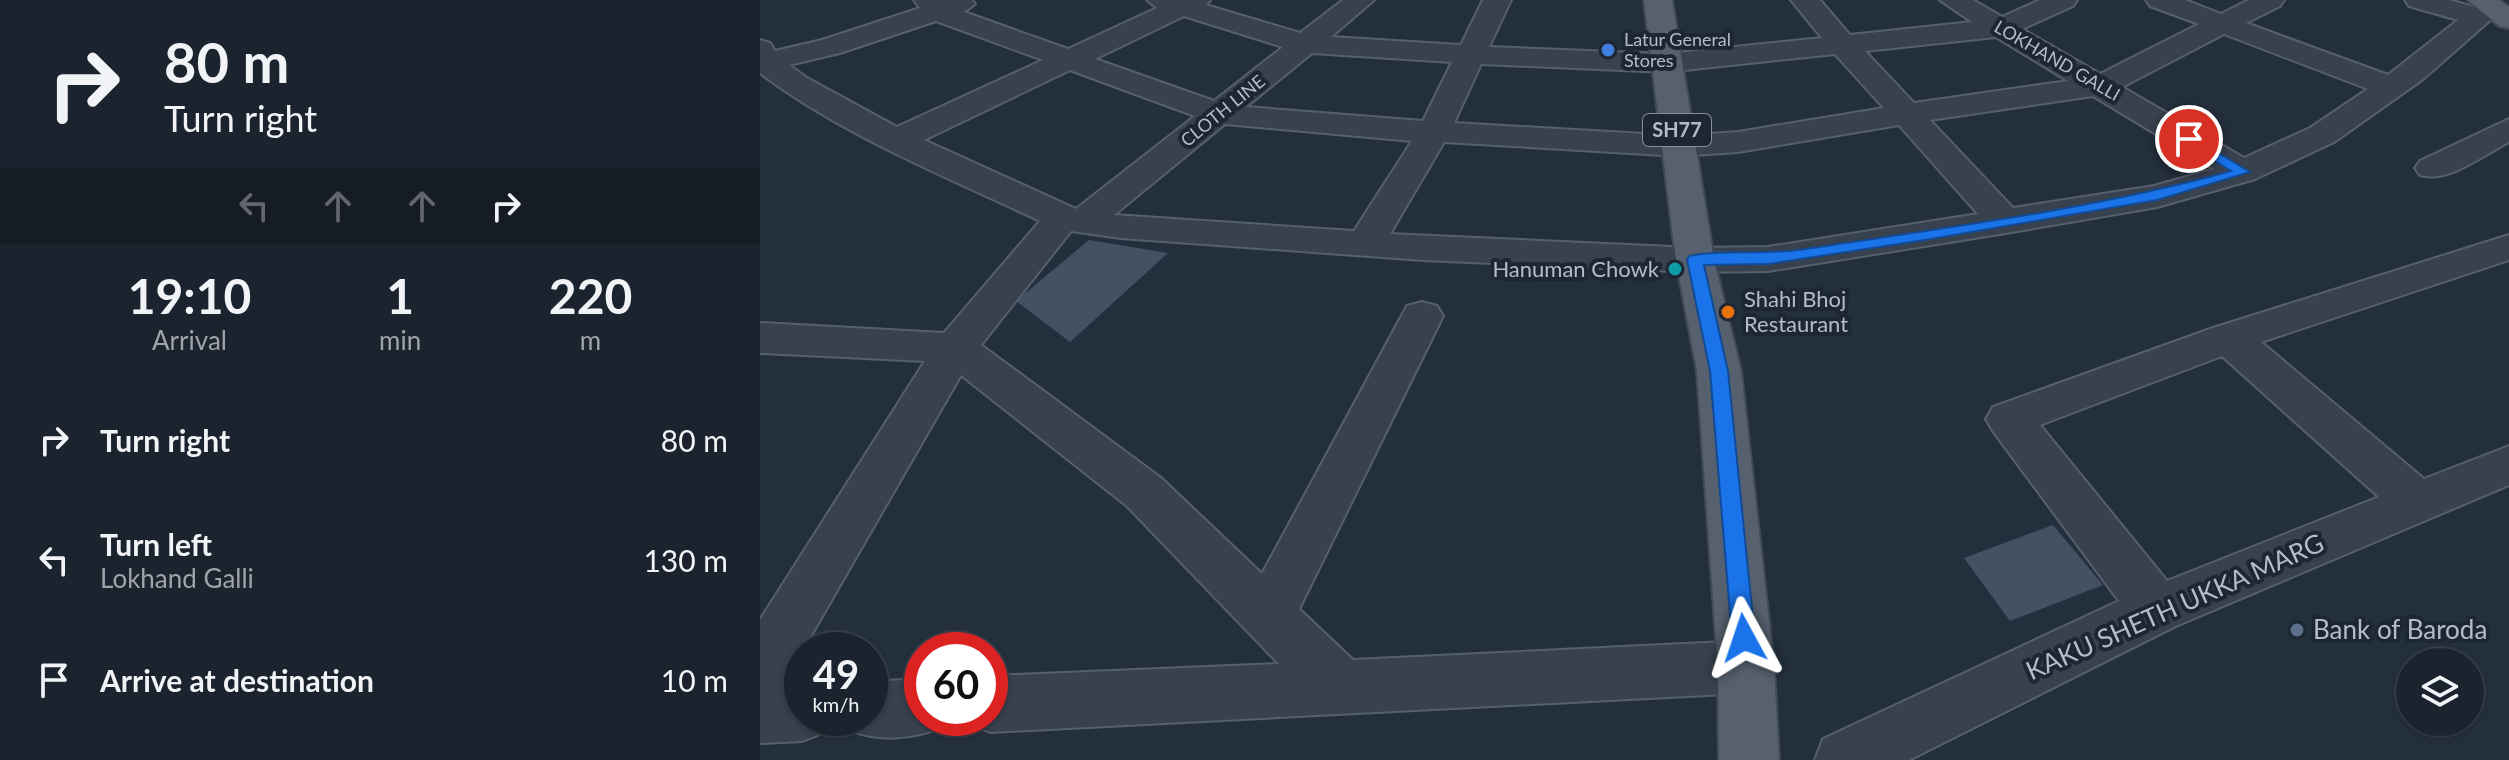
<!DOCTYPE html>
<html lang="en">
<head>
<meta charset="utf-8">
<style>
  :root { --surface:#1b232e; --page:#282f3a; --text:#f1f3f6; --muted:#a0a4aa; --line:#39404a }
  body { margin:0; font-family:Lato,sans-serif; background:var(--page); color:var(--text); height:100vh; display:flex; flex-direction:column; font-size:30px; white-space:nowrap }
  * { box-sizing:border-box; margin:0 }
  p { font-size:26px; color:var(--muted) }
  .icon { flex:none; width:44px; height:44px; fill:none; stroke:currentColor; stroke-width:2; stroke-linecap:round; stroke-linejoin:round }
  .map { position:relative; flex:1; overflow:hidden }
  .panel { display:flex; flex-direction:column; background:var(--surface); width:760px }
  .panel>* { flex:none }
  .guide { background:#1b232e; color:var(--text); overflow:hidden }
  .controls { position:absolute; left:1636px; top:648px; display:grid; gap:16px }
  .controls a { display:grid; place-items:center; width:88px; height:88px; border-radius:50%; background:var(--surface); box-shadow:0 2px 6px #0004,0 0 0 2px var(--line); font-size:40px }
  .speed { position:absolute; left:24px; top:632px; display:flex; gap:16px; font-size:40px; font-weight:700; text-align:center }
  .speed>* { display:grid; place-content:center; width:104px; height:104px; border-radius:50%; background:var(--surface); box-shadow:0 2px 6px #0004,0 0 0 2px var(--line); line-height:1 }
  .speed small { font-size:20px; font-weight:400 }
  .speed .limit { border:12px solid #d22; background:#fff; color:#111 }
  .pin { position:absolute; display:grid; place-items:center; width:68px; height:68px; color:#fff; margin:-34px; border:4px solid #fff; border-radius:50%; box-shadow:0 2px 8px #0007 }
  .me { position:absolute; width:88px; margin:-44px; rotate:355deg; stroke-linejoin:round; filter:drop-shadow(0 0 6px #0008) }
  .turn { display:flex; align-items:center; gap:28px; height:168px; padding:0 32px; font-size:36px }
  .turn .icon { width:104px; height:104px; stroke-width:2.5 }
  .turn b { display:block; font-size:56px; line-height:68px }
  .lanes { display:flex; align-items:center; height:76px; padding:0 32px; background:#0003; justify-content:center; gap:40px; direction:ltr }
  .lanes .off { opacity:.35 }
  .eta { display:flex; justify-content:space-evenly; align-items:center; height:136px; text-align:center }
  .eta b { font-size:48px; font-weight:700; line-height:56px }
  ul { padding:0; list-style:none }
  li { display:flex; align-items:center; gap:24px; height:120px; padding:0 32px }
  li div { flex:1 }
  li b { display:block; font-size:30px }
  li em { font-style:normal }
  main { display:flex; flex:1; min-height:0 }
  .map>svg:first-child { display:block }
  .building { fill:#455162 }
  .lines { fill:none; stroke-linecap:round; stroke-linejoin:round }
  .minor-casing { stroke:#565f6c; stroke-width:4 }
  .major-casing { stroke:#414a57; stroke-width:4 }
  .minor { fill:#38414e; fill-rule:evenodd }
  .major { fill:#56606e; fill-rule:evenodd }
  .route { fill:#1a73e8; stroke:#114b97; stroke-width:2 }
  .shop-dot { fill:#3f7fe0; stroke:#1d2633; stroke-width:3 }
  .culture-dot { fill:#0f9aa8; stroke:#1d2633; stroke-width:3 }
  .food-dot { fill:#e8710a; stroke:#1d2633; stroke-width:3 }
  .service-dot { fill:#5c6f8a; stroke:#1d2633; stroke-width:3 }
  .labels { text-anchor:middle; stroke-width:8; stroke-linejoin:round; paint-order:stroke }
  .far-poi-label { font-size:18px; fill:#b4bcc9; stroke:#1d2633; text-anchor:start }
  .far-street-label { font-size:18px; fill:#b4bcc9; stroke:#1d2633 }
  .shield { fill:#1d2633; stroke:#878f9c; stroke-width:2 }
  .shield-label { font-size:20px; font-weight:bold; fill:#b4bcc9 }
  .poi-label { font-size:22px; fill:#b4bcc9; stroke:#1d2633; text-anchor:end }
  .near-street-label { font-size:26px; fill:#b4bcc9; stroke:#1d2633 }
  .near-poi-label { font-size:26px; fill:#b4bcc9; stroke:#1d2633; text-anchor:start }
</style>
</head>
<body>
<main>
<section class="panel">
<div class="guide">
<div class="turn"><svg class="icon" aria-label="right" viewBox="0 0 24 24"><path d="M7 20v-9h11M14 6l5 5-5 5"/></svg><div><b>80 m</b>Turn right</div></div>
<div class="lanes"><svg class="icon off" aria-label="left" viewBox="0 0 24 24"><path d="M17 20v-9H6M10 6l-5 5 5 5"/></svg><svg class="icon off" aria-label="ahead" viewBox="0 0 24 24"><path d="M12 20V5M6 11l6-6 6 6"/></svg><svg class="icon off" aria-label="ahead" viewBox="0 0 24 24"><path d="M12 20V5M6 11l6-6 6 6"/></svg><svg class="icon" aria-label="right" viewBox="0 0 24 24"><path d="M7 20v-9h11M14 6l5 5-5 5"/></svg></div>
</div>
<div class="eta">
<div><b>19:10</b><p>Arrival</p></div>
<div><b>1</b><p>min</p></div>
<div><b>220</b><p>m</p></div>
</div>
<ul>
<li><svg class="icon" aria-label="right" viewBox="0 0 24 24"><path d="M7 20v-9h11M14 6l5 5-5 5"/></svg><div><b>Turn right</b></div><em>80 m</em></li>
<li><svg class="icon" aria-label="left" viewBox="0 0 24 24"><path d="M17 20v-9H6M10 6l-5 5 5 5"/></svg><div><b>Turn left</b><p>Lokhand Galli</p></div><em>130 m</em></li>
<li><svg class="icon" aria-label="arrive" viewBox="0 0 24 24"><path d="M6 21V4h12l-3 4 3 4H6"/></svg><div><b>Arrive at destination</b></div><em>10 m</em></li>
</ul>
</section>
<div class="map">
<svg width="1749" height="760" viewBox="0 0 1749 760">
  <rect width="100%" height="100%" fill="#242f3e"/>
  <path class="building" d="M329,240L408,253L310,342L256,301Z
    M1293,525L1343,585L1250,621L1204,558Z"/>
  <g class="lines">
    <g class="minor-casing">
      <path id="minor" d="M154,0H212L215,4L204,12L308,49L397,8L387,0H450L446,5L540,33L583,0H614L571,37L701,45L723,0H751L729,47L906,54L1062,38L1031,0H1060L1090,35L1212,22L1180,0H1213L1242,17L1280,0H1317L1313,6L1262,29L1340,74L1439,24L1390,6L1386,0H1425L1461,14L1489,0H1524L1520,6L1486,23L1628,75L1698,20L1649,6L1645,0H1689L1714,7L1721,1L1736,0L1745,7L1663,79L1574,142L1495,179L1397,207L1246,233L1008,271L935,272L663,260L361,238L311,231L221,345L401,478L502,574L647,306L662,302L677,306L683,316L539,609L593,660L986,641L1006,648L1014,667L1006,686L986,693L230,732L209,724L207,718H230V676L519,664L367,506L201,375L22,686L42,685V718H69L63,733L42,741L0,743V620L165,361L0,353V323L184,333L280,221C185,176 84,136 0,73V40L10,43L15,51L62,40L160,8ZM424,16L523,47L454,101L335,59ZM176,21L283,60L137,127L47,78L29,65L80,53ZM1464,34L1608,89L1550,128L1484,158L1362,87ZM1236,37L1308,81L1154,103L1105,51ZM552,53L692,62L663,121L486,107ZM1075,54L1124,108L978,132L920,136L694,123L721,64L906,72ZM310,70L435,116L316,209L164,140ZM1333,96L1454,169L1394,186L1253,208L1170,120ZM465,124L652,141L594,231L354,215ZM1139,125L1218,214L1008,247L935,248L630,234L684,142L920,156L978,152Z
        M1749,119V142C1723,155 1689,183 1660,175L1655,168L1660,161Z
        M1749,235V260L1501,342L1664,479L1749,446V485L1416,626L1149,760H1055L1063,739L1359,601L1233,431L1226,419L1233,407L1453,328ZM1462,356L1619,497L1407,581L1280,425Z
        M162,679V718H187L183,727C153,739 119,742 89,730L84,718H110V682Z"/>
    </g>
    <g class="major-casing">
      <path id="major" d="M884,0H912L954,260L981,371L1014,667L1019,760H959L958,667L937,371L916,260Z
        M1708,0H1739L1749,7V28L1739,26Z"/>
    </g>
    <use href="#minor" class="minor"/>
    <use href="#major" class="major"/>
  </g>
  <path class="route" d="M1429,135L1490,172L1397,200L1165,240L1008,264L944,265L968,371L995,638L992,645L984,648L975,645L972,638L950,371L927,260L929,256C958,249 1004,255 1038,250C1183,228 1330,210 1471,171L1424,142L1422,139Z"/>
  <circle class="shop-dot" cx="848" cy="50" r="8"/>
  <circle class="culture-dot" cx="915" cy="269" r="8"/>
  <circle class="food-dot" cx="968" cy="312" r="8"/>
  <circle class="service-dot" cx="1537" cy="630" r="8"/>
  <g class="labels">
    <g class="far-poi-label">
      <text x="864" y="46">Latur General<tspan x="864" dy="21">Stores</tspan></text>
    </g>
    <g class="far-street-label">
      <text transform="translate(1297 61) rotate(30)" y="6">LOKHAND GALLI</text>
      <text transform="translate(463 111) rotate(-39)" y="6">CLOTH LINE</text>
    </g>
    <rect class="shield" x="883" y="114" width="68" height="32" rx="6"/>
    <g class="shield-label">
      <text x="917" y="137">SH77</text>
    </g>
    <g class="poi-label">
      <text x="899" y="277">Hanuman Chowk</text>
      <text x="984" y="307" text-anchor="start">Shahi Bhoj<tspan x="984" dy="25">Restaurant</tspan></text>
    </g>
    <g class="near-street-label">
      <text transform="translate(1415 607) rotate(-24)" y="9">KAKU SHETH UKKA MARG</text>
    </g>
    <g class="near-poi-label">
      <text x="1553" y="639">Bank of Baroda</text>
    </g>
  </g>
</svg>
<div class="controls">
<a><svg class="icon" aria-label="layers" viewBox="0 0 24 24"><path d="M12 4l9 5-9 5-9-5zM3 14l9 5 9-5"/></svg></a>
</div>
<div class="speed"><div>49<small>km/h</small></div><div class="limit">60</div></div>
<div class="pin" style="left:1429px;top:139px;background:#d93025"><svg class="icon" aria-label="arrive" viewBox="0 0 24 24"><path d="M6 21V4h12l-3 4 3 4H6"/></svg></div>
<svg class="me" style="left:984px;top:638px" viewBox="-20 -20 40 40"><path d="M0-17L14 15 0 8-14 15z" fill="#1a73e8" stroke="#fff" stroke-width="4"/></svg>
</div>
</main>
</body>
</html>
